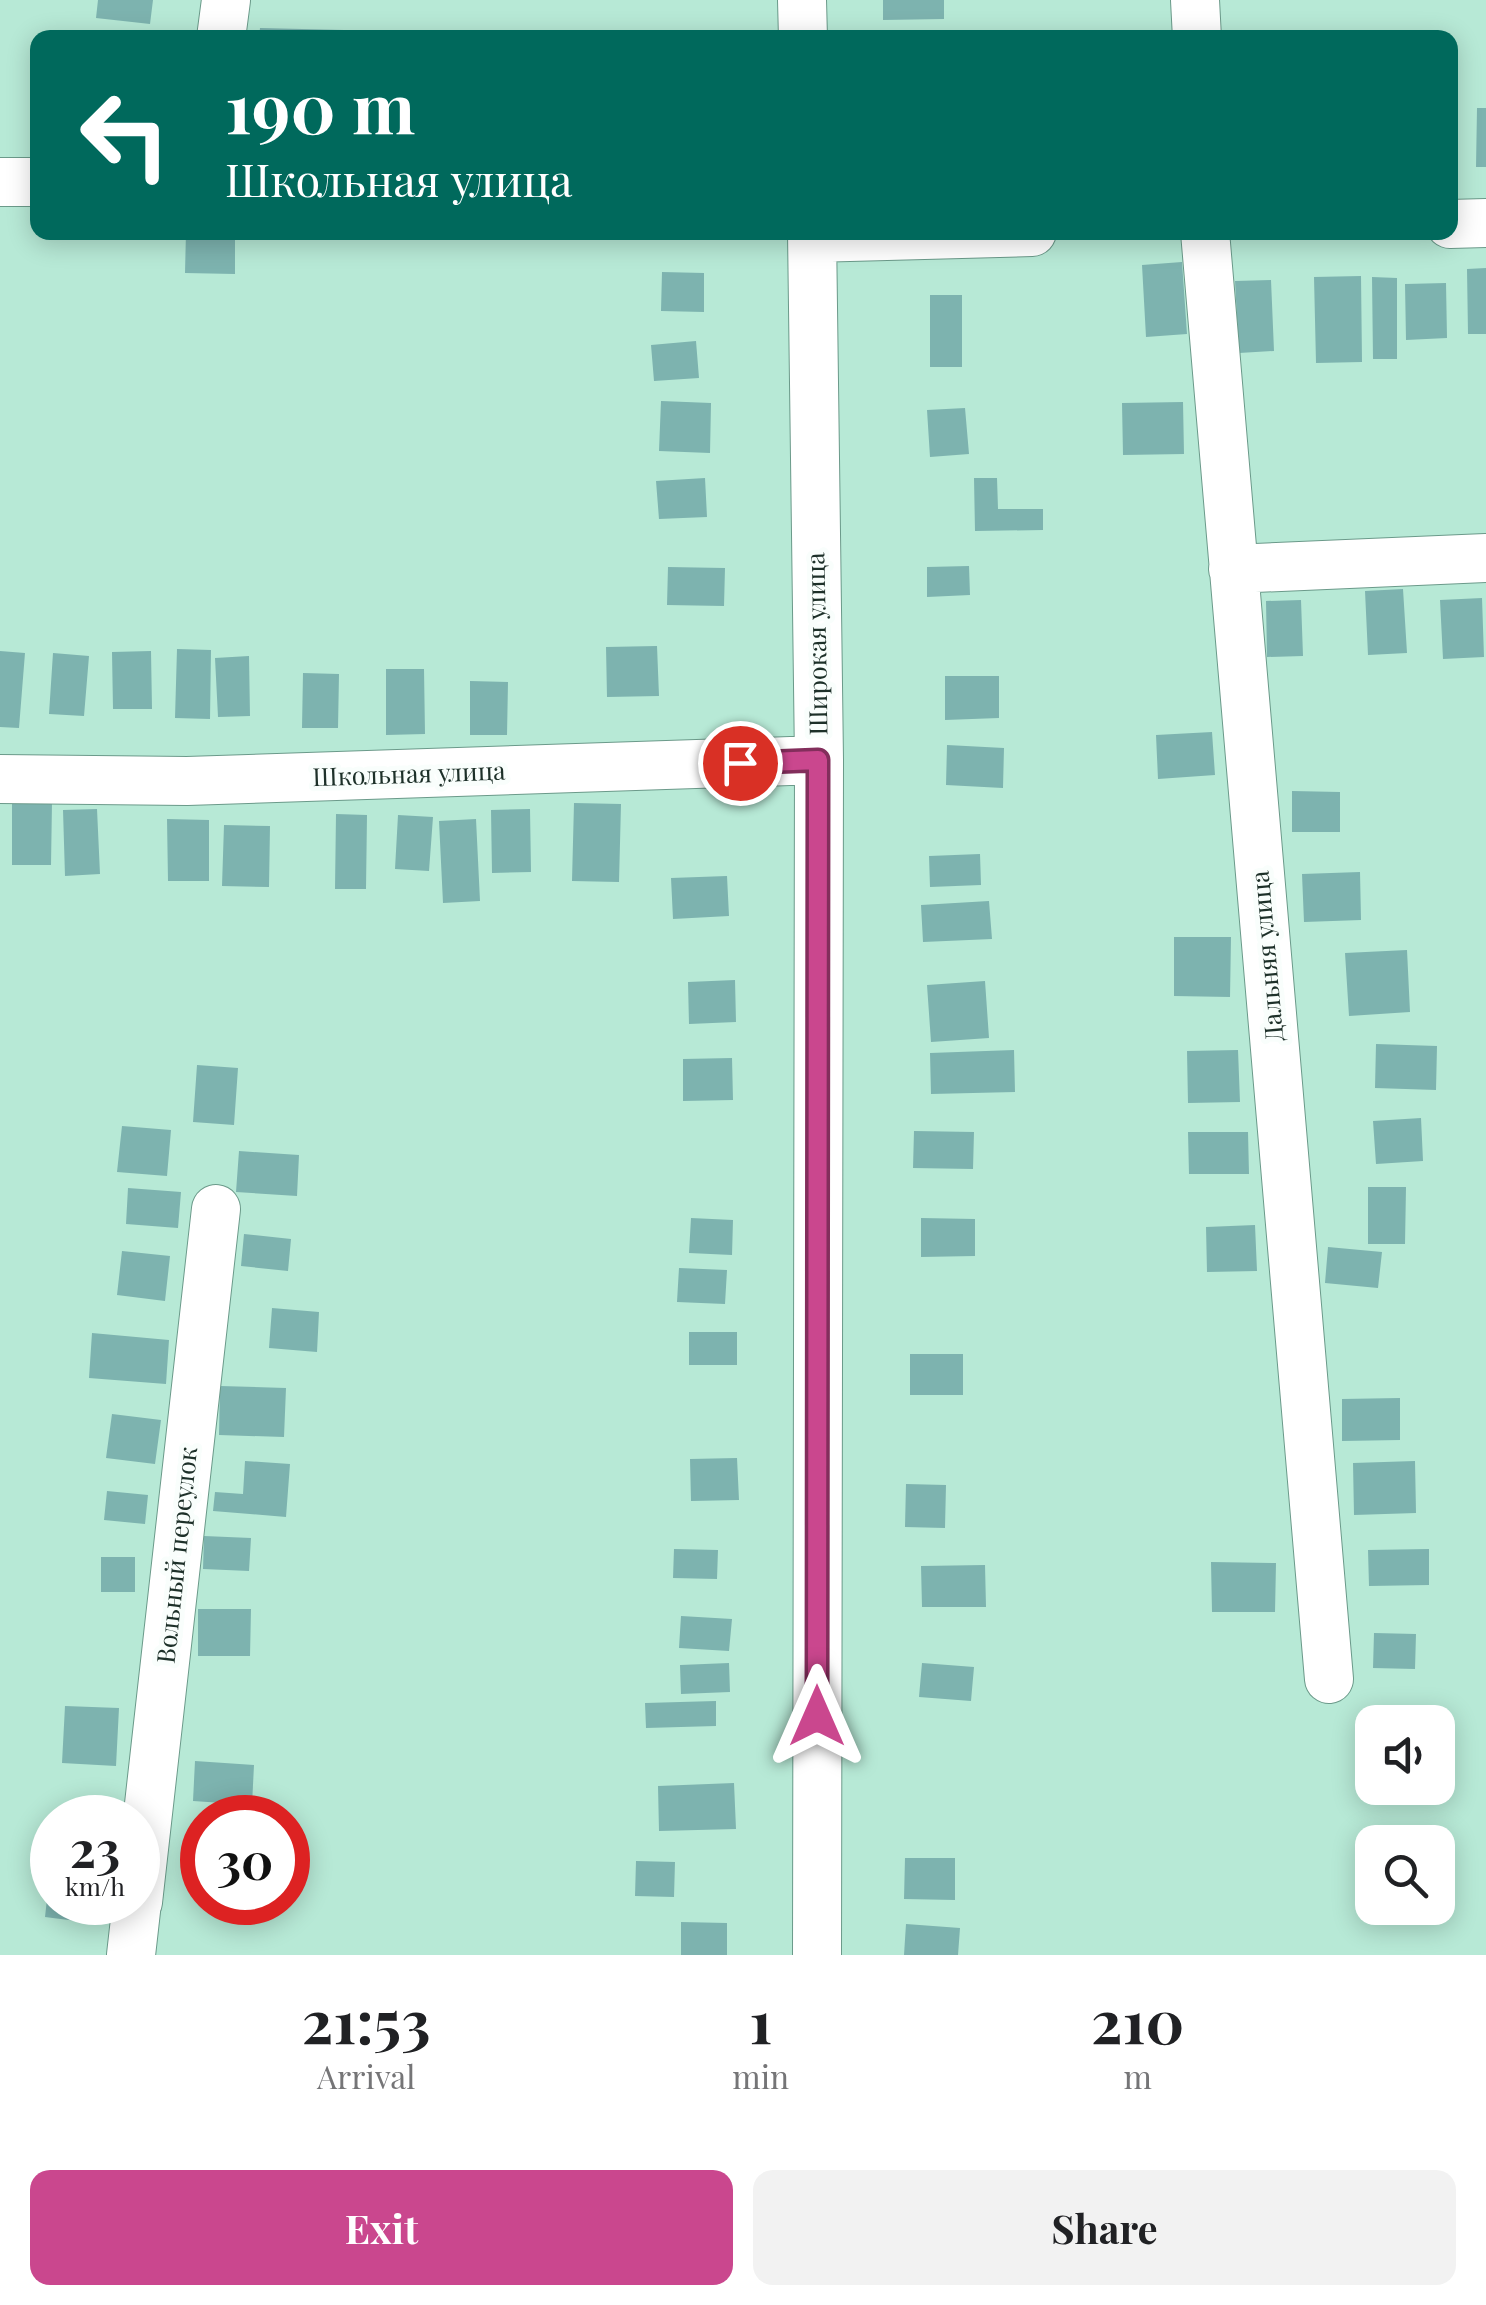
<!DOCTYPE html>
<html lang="en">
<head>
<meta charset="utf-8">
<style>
  :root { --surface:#fff; --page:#f2f2f2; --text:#202124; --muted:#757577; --accent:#ca478e }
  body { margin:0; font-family:"Playfair Display",serif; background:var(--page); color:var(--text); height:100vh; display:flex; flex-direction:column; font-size:38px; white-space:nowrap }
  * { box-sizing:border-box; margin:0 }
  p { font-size:32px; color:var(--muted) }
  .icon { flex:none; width:55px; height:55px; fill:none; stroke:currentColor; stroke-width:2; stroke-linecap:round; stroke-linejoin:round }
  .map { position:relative; height:1955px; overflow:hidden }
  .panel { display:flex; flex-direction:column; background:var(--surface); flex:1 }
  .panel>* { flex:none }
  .hud { position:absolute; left:30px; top:30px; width:1428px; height:210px; border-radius:20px; box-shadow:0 5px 25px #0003; background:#00695c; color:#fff; overflow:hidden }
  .controls { position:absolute; left:1355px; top:1705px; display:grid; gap:20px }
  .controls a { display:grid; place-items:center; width:100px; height:100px; border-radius:20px; background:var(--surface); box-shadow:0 5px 25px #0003; font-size:50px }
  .speed { position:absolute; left:30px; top:1795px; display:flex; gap:20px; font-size:50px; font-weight:700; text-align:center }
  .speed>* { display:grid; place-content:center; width:130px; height:130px; border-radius:50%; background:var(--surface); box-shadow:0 5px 25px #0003; line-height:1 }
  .speed small { font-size:25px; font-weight:400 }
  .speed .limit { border:15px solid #d22; background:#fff; color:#111 }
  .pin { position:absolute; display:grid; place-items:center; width:85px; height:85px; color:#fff; margin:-42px; border:5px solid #fff; border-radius:50%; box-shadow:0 2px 10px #0007 }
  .me { position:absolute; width:110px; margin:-55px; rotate:0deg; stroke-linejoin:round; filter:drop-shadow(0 0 8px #0008) }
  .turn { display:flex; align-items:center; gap:35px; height:210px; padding:0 30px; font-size:45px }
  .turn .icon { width:130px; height:130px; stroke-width:2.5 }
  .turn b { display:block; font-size:70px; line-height:85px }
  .eta { display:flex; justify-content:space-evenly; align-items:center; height:170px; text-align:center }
  .eta b { font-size:60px; font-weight:700; line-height:70px }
  .button { display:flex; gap:20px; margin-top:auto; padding:20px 30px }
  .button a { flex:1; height:115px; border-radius:20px; background:var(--accent); color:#fff; font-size:40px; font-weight:700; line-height:115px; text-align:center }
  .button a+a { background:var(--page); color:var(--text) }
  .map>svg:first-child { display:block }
  .building { fill:#7db3af }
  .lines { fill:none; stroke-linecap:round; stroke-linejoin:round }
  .minor-casing { stroke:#6b9a8a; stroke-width:50 }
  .minor { stroke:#fff; stroke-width:48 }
  .route-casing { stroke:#832e5c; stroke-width:25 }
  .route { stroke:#ca478e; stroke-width:18 }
  .labels { text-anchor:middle; stroke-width:10; stroke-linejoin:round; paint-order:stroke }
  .street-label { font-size:25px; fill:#1d3029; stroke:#f9fefc }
</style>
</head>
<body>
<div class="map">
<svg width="1486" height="1955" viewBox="0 0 1486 1955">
  <rect width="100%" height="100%" fill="#b7e9d6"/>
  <path class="building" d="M98,0H153L150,24L96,18Z
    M883,0H944V19L883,20Z
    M260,28L344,30V38H259Z
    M1477,108H1486V167H1476Z
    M186,232H235V274L185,273Z
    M641,232H703V236L641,238Z
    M1182,262L1187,334L1146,337L1142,265Z
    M1486,268V334H1468L1467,269Z
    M662,272L704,273V312L661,311Z
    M1361,276L1362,362L1316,363L1314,277Z
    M1372,277L1397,278V359H1373Z
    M1271,280L1274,351L1239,353L1235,281Z
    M1446,283L1447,338L1406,340L1405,284Z
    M930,295H962V367H930Z
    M696,341L699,378L654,381L651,345Z
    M661,401L711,403L710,453L659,451Z
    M1183,402L1184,454L1123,455L1122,403Z
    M965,408L969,454L930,457L927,410Z
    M705,478L707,517L659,519L656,481Z
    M974,478H997L998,509H1043V530L975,531Z
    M969,566L970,595L927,597V567Z
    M668,567L725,568L724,606L667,605Z
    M1403,589L1407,653L1368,655L1365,591Z
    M1482,598L1484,657L1443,659L1440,600Z
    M1301,600L1303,656L1267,657L1266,601Z
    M657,646L659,696L607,697L606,647Z
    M177,649L211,650L210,719L175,718Z
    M0,651L25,653L19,728L0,727Z
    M151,651L152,709H113L112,652Z
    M53,653L89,656L84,716L49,714Z
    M249,656L250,716L218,717L215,658Z
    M386,669H424L425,734L386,735Z
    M303,673L339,674L338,728H302Z
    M945,676H999V718L945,720Z
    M470,681L508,682L507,735H470Z
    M1212,732L1215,775L1158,779L1156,735Z
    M947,745L1004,748L1003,788L946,785Z
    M1292,791L1340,792V832H1292Z
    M12,802H52L51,865H12Z
    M574,803L621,804L619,882L572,881Z
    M97,809L100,874L65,876L63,810Z
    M530,809L531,872L492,873L491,810Z
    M336,814L367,815L366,889H335Z
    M398,815L433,817L429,871L395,869Z
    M167,819L209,820V881H168Z
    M476,819L480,901L443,903L439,821Z
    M224,825L270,826L269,887L222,886Z
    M980,854L981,885L930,887L929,856Z
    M1360,872L1361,920L1304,922L1302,874Z
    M727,876L729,916L673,919L671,878Z
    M989,901L992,939L923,942L921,905Z
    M1174,937H1231L1230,997L1174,996Z
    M1407,950L1410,1012L1349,1016L1345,953Z
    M735,980L736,1022L689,1024L688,982Z
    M985,981L989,1038L931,1042L927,985Z
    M1376,1044L1437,1046L1436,1090L1375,1088Z
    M1014,1050L1015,1092L931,1094L930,1053Z
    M1238,1050L1240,1102L1188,1103L1187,1051Z
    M732,1058L733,1100L683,1101V1059Z
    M197,1065L238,1068L234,1125L193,1122Z
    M1421,1118L1423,1161L1376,1164L1373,1121Z
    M122,1126L171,1130L167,1176L117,1172Z
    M914,1131L974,1132L973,1169L913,1168Z
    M1188,1132H1248L1249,1174H1189Z
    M239,1151L299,1155L297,1196L236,1192Z
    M1368,1187H1406L1405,1244H1368Z
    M128,1188L181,1192L178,1228L126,1224Z
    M691,1218L733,1220L732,1255L689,1253Z
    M921,1218L975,1219V1256L921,1257Z
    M1255,1225L1257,1271L1207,1272L1206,1227Z
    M244,1234L291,1239L288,1271L241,1266Z
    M1328,1247L1382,1252L1378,1288L1325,1283Z
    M122,1251L170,1256L165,1301L117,1295Z
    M679,1268L727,1270L725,1304L677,1302Z
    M272,1308L319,1312L317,1352L269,1348Z
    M689,1332H737V1365H689Z
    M92,1333L169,1340L166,1384L89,1378Z
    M910,1354H963V1395H910Z
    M220,1386L286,1388L284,1437L219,1435Z
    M1400,1398V1440L1342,1441V1399Z
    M112,1414L161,1420L155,1464L106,1458Z
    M737,1458L739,1500L691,1501L690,1459Z
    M245,1461L290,1464L286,1517L213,1511L215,1492L243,1494Z
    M1415,1461L1416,1513L1354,1515L1353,1463Z
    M906,1484L946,1485L945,1528L905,1527Z
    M107,1491L148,1495L145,1524L104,1520Z
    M204,1536L251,1538L249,1571L203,1569Z
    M674,1549L718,1550L717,1579L673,1578Z
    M1429,1549V1585L1369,1586L1368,1550Z
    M101,1557H135V1592H101Z
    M1211,1562L1276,1563L1275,1612H1212Z
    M985,1565L986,1607H922L921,1566Z
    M198,1609H251L250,1656H198Z
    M681,1616L732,1619L729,1651L679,1648Z
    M1374,1633L1416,1634L1415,1669L1373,1668Z
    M729,1663L730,1692L681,1694L680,1665Z
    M922,1663L974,1667L971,1701L919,1697Z
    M716,1701V1726L646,1728L645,1703Z
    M65,1706L119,1708L116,1766L62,1763Z
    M195,1761L254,1765L252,1805L193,1801Z
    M734,1783L736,1829L659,1831L658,1786Z
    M905,1858H955V1900L904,1899Z
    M636,1861L675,1862L674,1897L635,1896Z
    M50,1872L52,1902H103L100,1924L45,1917Z
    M681,1922L727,1923V1955H681Z
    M906,1924L960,1928L958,1955H904Z"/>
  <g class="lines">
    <g class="minor-casing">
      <path id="minor" d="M802,0L803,38
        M1195,0L1197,38
        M221,38L226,0
        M0,182H38
        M1450,224L1486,223
        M812,232L819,760L817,1955
        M1205,232L1329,1679
        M812,238L1032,232
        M1233,569L1486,558
        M0,779L187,781L819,760
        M138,1902L216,1209
        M131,1955L137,1902"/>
    </g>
    <use href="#minor" class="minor"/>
  </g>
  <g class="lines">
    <g class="route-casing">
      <path id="route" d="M740,763L818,760L817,1716"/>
    </g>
    <use href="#route" class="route"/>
  </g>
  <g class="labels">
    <g class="street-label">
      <text transform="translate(817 644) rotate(-91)" y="9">Широкая улица</text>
      <text transform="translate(409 774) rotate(-2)" y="9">Школьная улица</text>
      <text transform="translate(1267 956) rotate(-95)" y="9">Дальняя улица</text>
      <text transform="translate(177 1555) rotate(-84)" y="9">Вольный переулок</text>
    </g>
  </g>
</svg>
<div class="controls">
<a><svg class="icon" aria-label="sound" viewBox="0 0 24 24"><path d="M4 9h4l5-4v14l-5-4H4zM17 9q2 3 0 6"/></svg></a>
<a><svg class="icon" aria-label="search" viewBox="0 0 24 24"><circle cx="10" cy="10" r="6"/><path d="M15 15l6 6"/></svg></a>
</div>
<div class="speed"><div>23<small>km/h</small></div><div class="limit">30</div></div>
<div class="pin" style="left:740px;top:763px;background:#d93025"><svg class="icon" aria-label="arrive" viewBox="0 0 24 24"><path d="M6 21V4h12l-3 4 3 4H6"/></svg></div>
<svg class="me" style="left:817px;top:1716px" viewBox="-20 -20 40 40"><path d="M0-17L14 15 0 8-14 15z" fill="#ca478e" stroke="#fff" stroke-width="4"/></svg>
<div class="hud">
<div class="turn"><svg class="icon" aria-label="left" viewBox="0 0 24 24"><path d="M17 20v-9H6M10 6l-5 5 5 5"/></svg><div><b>190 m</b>Школьная улица</div></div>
</div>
</div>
<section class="panel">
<div class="eta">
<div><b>21:53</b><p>Arrival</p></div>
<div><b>1</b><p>min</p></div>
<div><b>210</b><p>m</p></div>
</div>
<div class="button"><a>Exit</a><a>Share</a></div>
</section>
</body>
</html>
